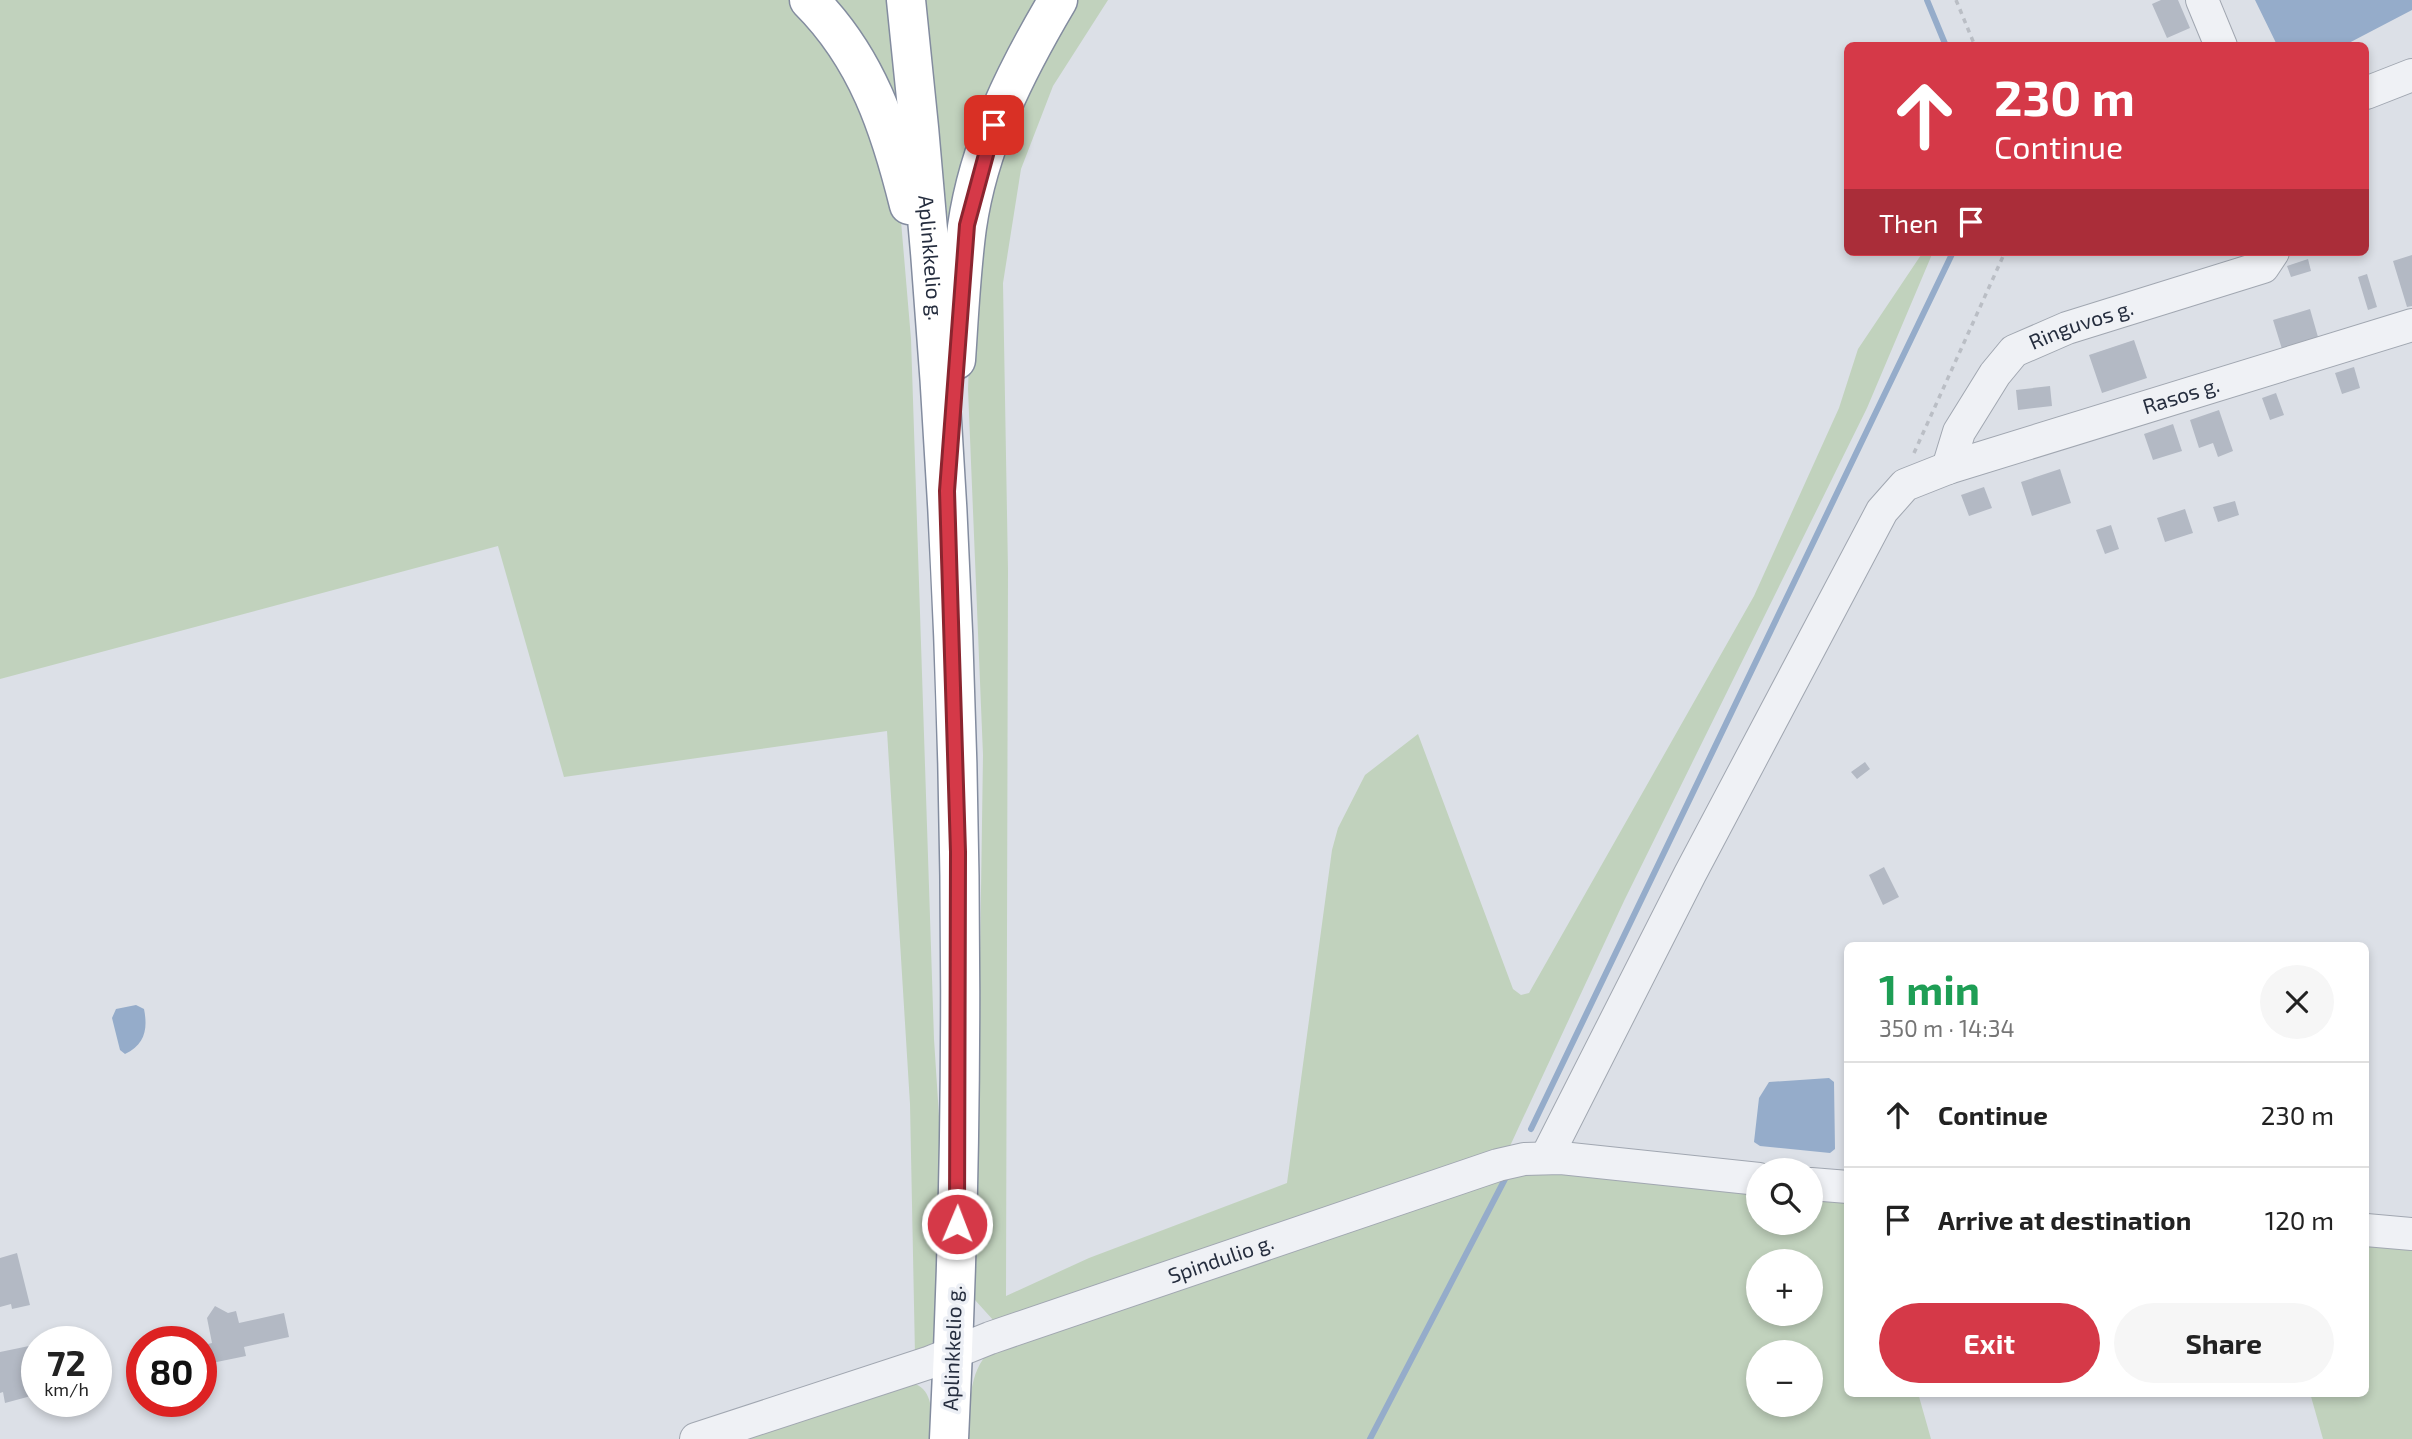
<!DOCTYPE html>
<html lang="en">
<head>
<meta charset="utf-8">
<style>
  :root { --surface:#fff; --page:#f6f6f6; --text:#222; --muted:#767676; --line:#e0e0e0; --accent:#d53948 }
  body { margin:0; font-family:"Exo 2",sans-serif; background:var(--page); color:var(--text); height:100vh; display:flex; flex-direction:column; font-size:26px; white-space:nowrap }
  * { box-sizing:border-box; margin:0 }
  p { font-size:23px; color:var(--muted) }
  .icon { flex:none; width:38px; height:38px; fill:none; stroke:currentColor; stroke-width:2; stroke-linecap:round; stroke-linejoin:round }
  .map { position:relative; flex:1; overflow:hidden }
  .panel { position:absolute; left:1844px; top:942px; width:525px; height:455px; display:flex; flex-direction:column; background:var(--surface); border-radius:10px; box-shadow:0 4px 10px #0003 }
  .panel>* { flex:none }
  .top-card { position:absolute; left:1844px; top:42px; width:525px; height:214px; border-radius:10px; box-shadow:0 4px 10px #0003; background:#d53948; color:#fff; overflow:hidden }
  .controls { position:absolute; left:1746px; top:1158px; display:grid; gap:14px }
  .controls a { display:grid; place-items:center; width:77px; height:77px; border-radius:50%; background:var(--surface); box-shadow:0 4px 10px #0003; font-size:35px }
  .speed { position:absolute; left:21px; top:1326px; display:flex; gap:14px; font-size:35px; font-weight:700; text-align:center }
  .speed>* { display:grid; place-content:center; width:91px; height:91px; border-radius:50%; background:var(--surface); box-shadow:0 4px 10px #0003; line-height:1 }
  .speed small { font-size:18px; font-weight:400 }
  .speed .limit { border:10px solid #d22; background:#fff; color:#111 }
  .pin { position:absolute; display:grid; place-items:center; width:60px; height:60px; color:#fff; margin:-30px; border-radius:14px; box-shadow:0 4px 10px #0006 }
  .me { position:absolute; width:77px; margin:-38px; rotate:1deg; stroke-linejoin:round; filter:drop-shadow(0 0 5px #0008) }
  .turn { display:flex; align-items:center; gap:24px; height:147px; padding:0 35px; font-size:32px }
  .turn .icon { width:91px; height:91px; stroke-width:2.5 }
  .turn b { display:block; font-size:49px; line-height:60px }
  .then { display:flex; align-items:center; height:66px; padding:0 35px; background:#0003; gap:14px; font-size:26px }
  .round { display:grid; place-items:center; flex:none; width:74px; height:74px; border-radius:37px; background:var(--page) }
  .headline { display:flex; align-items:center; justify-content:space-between; height:119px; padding:0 35px }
  h1 { font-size:42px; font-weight:700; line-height:52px; color:#1e9e55 }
  .action { display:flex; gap:14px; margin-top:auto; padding:14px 35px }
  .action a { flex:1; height:80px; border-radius:42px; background:var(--accent); color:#fff; font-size:28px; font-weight:700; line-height:80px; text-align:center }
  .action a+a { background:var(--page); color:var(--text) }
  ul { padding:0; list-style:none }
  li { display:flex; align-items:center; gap:21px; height:105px; padding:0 35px; border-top:2px solid var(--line) }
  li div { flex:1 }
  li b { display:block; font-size:26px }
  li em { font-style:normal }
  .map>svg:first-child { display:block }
  .green { fill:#c1d2bd; fill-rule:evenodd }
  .water { fill:#95acca }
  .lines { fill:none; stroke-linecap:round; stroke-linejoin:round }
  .stream { stroke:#95acca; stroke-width:6 }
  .building { fill:#b3b9c4 }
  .minor-casing { stroke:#a1a7b1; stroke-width:34 }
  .highway-casing { stroke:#838c9f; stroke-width:41 }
  .path { stroke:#babec5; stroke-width:3.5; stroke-dasharray:5 5; stroke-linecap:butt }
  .minor { stroke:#eff1f5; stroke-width:32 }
  .highway { stroke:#fff; stroke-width:38 }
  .route-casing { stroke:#8a252f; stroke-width:18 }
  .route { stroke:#d53948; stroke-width:12 }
  .labels { text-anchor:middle; stroke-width:7; stroke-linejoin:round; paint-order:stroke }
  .street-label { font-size:21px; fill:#252d3e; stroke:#eceff5 }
</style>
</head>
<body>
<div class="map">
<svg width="2412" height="1439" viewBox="0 0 2412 1439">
  <rect width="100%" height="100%" fill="#dce0e7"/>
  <path class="green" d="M0,0H797L836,39L901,221L911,339L934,1039L940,1132L937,1333L931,1346L915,1355L910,1104L887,731L564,777L498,546L0,679Z
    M822,0H890L904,123Z
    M924,0H1042L951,249Z
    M1070,0H1108L1053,86L1021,169L1003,283L1008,571L1006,1296L1089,1258L1287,1183L1332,850L1338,828L1365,775L1418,734L1513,989L1521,995L1529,993L1754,596L1839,408L1858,349L1923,252H1933L1867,408L1624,901L1510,1146L994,1321L975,1300L983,755L968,389L972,278L1000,139Z
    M1523,1171L1759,1188V1223H1811V1192L1848,1195V1393H1918L1931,1439H968C970,1409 967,1372 991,1350ZM1759,1262H1811V1314H1759ZM1759,1353H1811V1405H1759Z
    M2366,1239L2412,1243V1439H2323L2310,1393H2366Z
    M912,1383C936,1389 931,1419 932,1439H739Z"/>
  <path class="water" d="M2255,0H2412V10L2345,45H2277Z
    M136,1005L144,1009C148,1029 145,1045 125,1054L120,1050L112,1018L116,1009Z
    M1829,1078L1834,1082L1835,1149L1830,1153L1760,1146L1754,1142L1759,1098L1769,1082Z"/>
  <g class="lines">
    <path class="stream" d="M1927,0L1946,46
      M1531,1129L1953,252
      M1370,1439L1505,1179"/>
  </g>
  <path class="building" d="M2161,0H2178L2190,28L2167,38L2152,4Z
    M2412,255V306L2407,307L2393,261Z
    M2308,259L2311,271L2291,277L2287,266Z
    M2367,274L2377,307L2368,310L2358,277Z
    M2310,309L2318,337L2282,349L2273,320Z
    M2134,340L2147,378L2102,393L2089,355Z
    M2354,367L2360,388L2342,394L2335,373Z
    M2050,386L2052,406L2018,410L2016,390Z
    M2276,393L2284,415L2270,420L2262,398Z
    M2219,410L2233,451L2218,457L2213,443L2199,448L2190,420Z
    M2173,424L2182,451L2153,460L2144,434Z
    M2060,469L2071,503L2032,516L2021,482Z
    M1984,487L1992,508L1969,516L1961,495Z
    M2235,501L2239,515L2218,522L2213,507Z
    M2185,509L2193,533L2165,542L2157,518Z
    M2111,525L2119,549L2105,554L2096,530Z
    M1865,762L1870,769L1857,779L1851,772Z
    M1884,867L1899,897L1883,905L1869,875Z
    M17,1253L30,1305L12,1309L11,1304L0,1307V1258Z
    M215,1306L228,1313L236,1311L239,1323L284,1313L289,1337L244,1347L246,1356L207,1364L204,1345L212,1343L207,1318Z
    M29,1346L33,1367L37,1366V1384L29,1386L31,1396L5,1403L3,1392L0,1393V1352Z"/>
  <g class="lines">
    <g class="minor-casing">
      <g id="minor">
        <path d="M2202,0L2221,46"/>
        <path d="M2366,93L2412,75"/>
        <path id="s1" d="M1948,468L1959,432L1995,374L2014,351L2067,328L2263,267L2273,252"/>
        <path id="s2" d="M1546,1158L1690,874L1882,511L1905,485L1948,468L2412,325"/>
        <path d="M1811,1184L1848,1187"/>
        <path d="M2366,1230L2412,1234"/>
        <path id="s3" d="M696,1439L928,1363L990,1338L1498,1165L1524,1159L1561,1158L1759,1179"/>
      </g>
    </g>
    <g class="highway-casing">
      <g id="highway">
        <path d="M809,0C867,58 890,128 909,205"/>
        <path id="s4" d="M906,0C958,477 973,960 949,1439"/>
        <path d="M956,360C959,316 961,271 967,227C979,144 1016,71 1058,0"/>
      </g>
    </g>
    <path class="path" d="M1956,0L1975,46
      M1914,453L2005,252"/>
    <use href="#minor" class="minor"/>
    <use href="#highway" class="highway"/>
  </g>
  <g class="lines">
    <g class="route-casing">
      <path id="route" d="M957,1224L958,852L947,491L967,225L994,125"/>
    </g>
    <use href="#route" class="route"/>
  </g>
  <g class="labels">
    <g class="street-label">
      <text dy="7" stroke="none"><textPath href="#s4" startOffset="259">Aplinkkelio g.</textPath></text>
      <text dy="7" stroke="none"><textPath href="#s1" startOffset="208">Ringuvos g.</textPath></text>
      <text dy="7" stroke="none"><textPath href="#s2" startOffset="1054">Rasos g.</textPath></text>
      <text dy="7" stroke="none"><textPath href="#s3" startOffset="555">Spindulio g.</textPath></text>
      <text transform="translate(953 1348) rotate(-88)" y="7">Aplinkkelio g.</text>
    </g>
  </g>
</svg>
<div class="controls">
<a><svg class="icon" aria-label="search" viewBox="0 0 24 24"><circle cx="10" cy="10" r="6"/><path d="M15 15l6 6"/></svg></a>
<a>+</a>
<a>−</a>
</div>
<div class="speed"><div>72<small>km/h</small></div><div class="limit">80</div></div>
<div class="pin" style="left:994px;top:125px;background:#d93025"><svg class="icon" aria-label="arrive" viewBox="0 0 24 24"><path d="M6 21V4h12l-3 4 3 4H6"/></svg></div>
<svg class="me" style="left:957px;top:1224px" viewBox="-20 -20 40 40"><circle r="17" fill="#d53948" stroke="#fff" stroke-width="3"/><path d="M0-11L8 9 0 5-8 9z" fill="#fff"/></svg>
<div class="top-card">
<div class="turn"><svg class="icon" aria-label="ahead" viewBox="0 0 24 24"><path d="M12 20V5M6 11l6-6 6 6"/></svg><div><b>230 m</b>Continue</div></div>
<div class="then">Then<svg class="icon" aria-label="arrive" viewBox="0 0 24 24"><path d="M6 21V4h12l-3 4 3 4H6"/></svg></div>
</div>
<section class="panel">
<div class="headline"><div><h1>1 min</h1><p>350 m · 14:34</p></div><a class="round"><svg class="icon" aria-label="close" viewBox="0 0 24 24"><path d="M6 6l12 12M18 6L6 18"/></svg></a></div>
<ul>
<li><svg class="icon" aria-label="ahead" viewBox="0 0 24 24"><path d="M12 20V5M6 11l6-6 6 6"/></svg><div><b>Continue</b></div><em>230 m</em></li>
<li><svg class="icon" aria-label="arrive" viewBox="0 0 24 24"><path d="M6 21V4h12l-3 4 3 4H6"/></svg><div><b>Arrive at destination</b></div><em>120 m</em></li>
</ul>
<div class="action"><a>Exit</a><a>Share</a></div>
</section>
</div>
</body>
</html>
